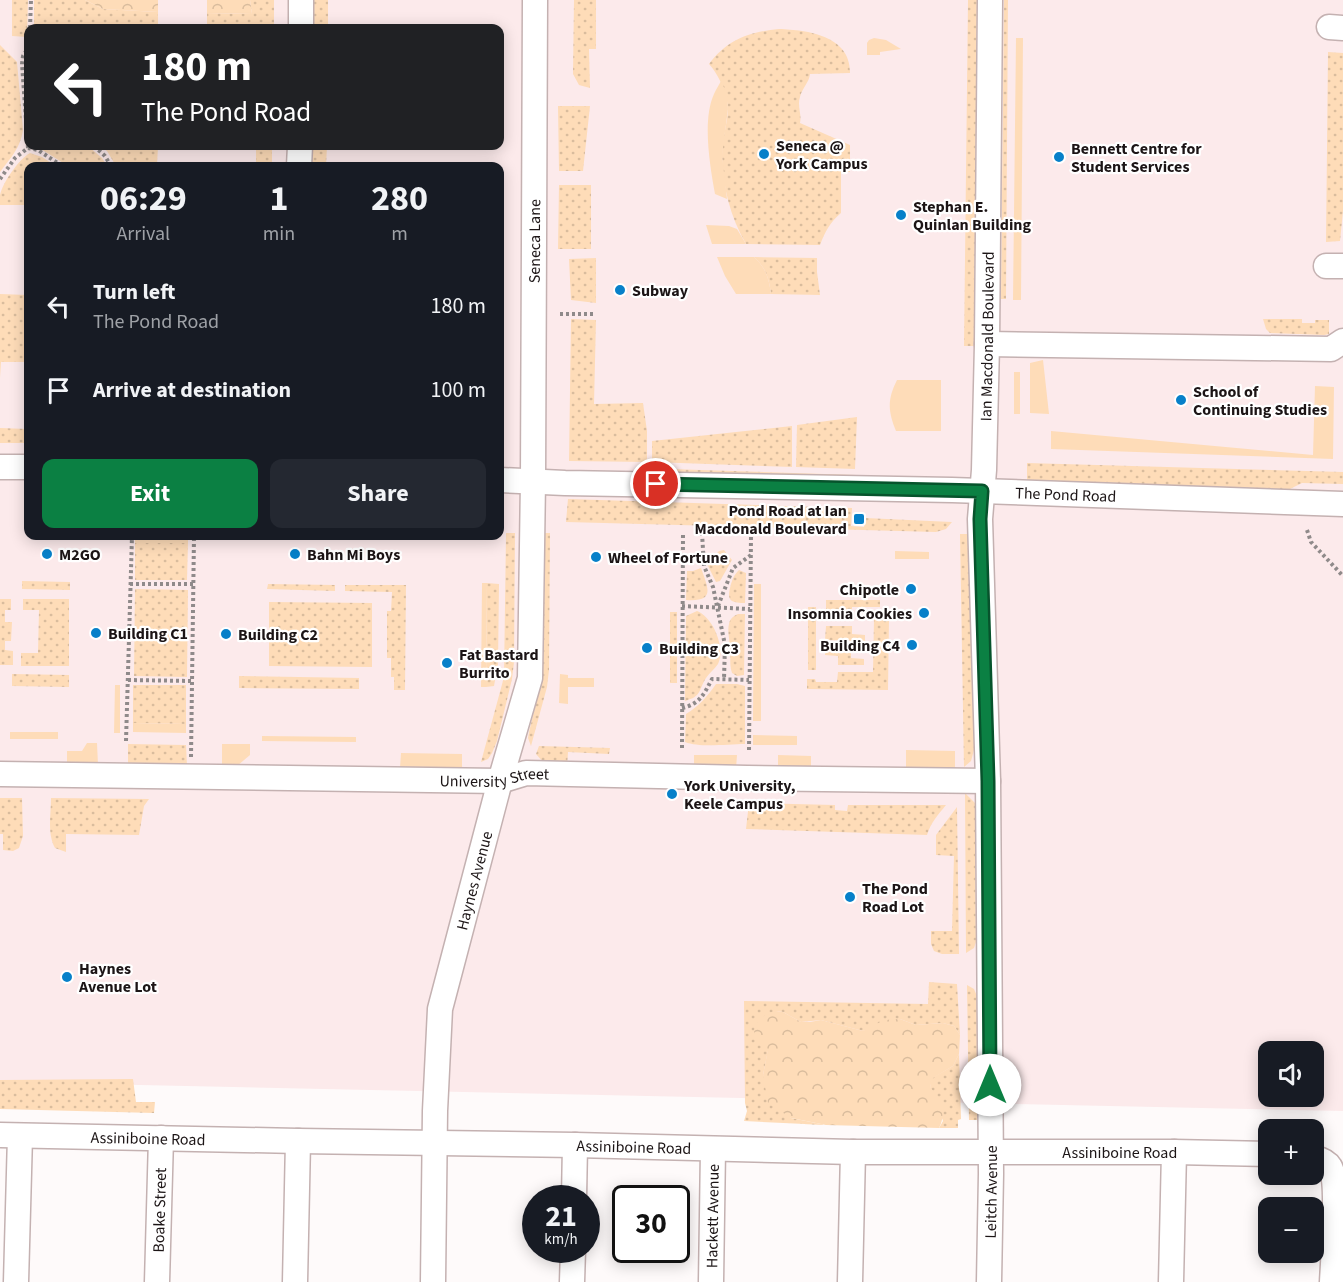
<!DOCTYPE html>
<html lang="en">
<head>
<meta charset="utf-8">
<style>
  :root { --surface:#171b24; --page:#242831; --text:#f1f3f6; --muted:#9ea1a6; --accent:#0b8043 }
  body { margin:0; font-family:"Source Sans 3",sans-serif; background:var(--page); color:var(--text); height:100vh; display:flex; flex-direction:column; font-size:22px; white-space:nowrap }
  * { box-sizing:border-box; margin:0 }
  p { font-size:20px; color:var(--muted) }
  .icon { flex:none; width:33px; height:33px; fill:none; stroke:currentColor; stroke-width:2; stroke-linecap:round; stroke-linejoin:round }
  .map { position:relative; flex:1; overflow:hidden }
  .side { position:absolute; left:24px; top:162px; width:480px; height:378px; display:flex; flex-direction:column; background:var(--surface); border-radius:12px; box-shadow:0 3px 15px #0003 }
  .side>* { flex:none }
  .top-card { position:absolute; left:24px; top:24px; width:480px; height:126px; border-radius:12px; box-shadow:0 3px 15px #0003; background:#202124; color:#fff; overflow:hidden }
  .buttons { position:absolute; left:1258px; top:1041px; display:grid; gap:12px }
  .buttons a { display:grid; place-items:center; width:66px; height:66px; border-radius:12px; background:var(--surface); box-shadow:0 3px 15px #0003; font-size:30px }
  .speed { position:absolute; left:522px; top:1185px; display:flex; gap:12px; font-size:30px; font-weight:700; text-align:center }
  .speed>* { display:grid; place-content:center; width:78px; height:78px; border-radius:50%; background:var(--surface); box-shadow:0 3px 15px #0003; line-height:1 }
  .speed small { font-size:15px; font-weight:400 }
  .speed .limit { border:3px solid #111; border-radius:9px; background:#fff; color:#111 }
  .pin { position:absolute; display:grid; place-items:center; width:51px; height:51px; color:#fff; margin:-26px; border:3px solid #fff; border-radius:50%; box-shadow:0 2px 6px #0007 }
  .me { position:absolute; width:66px; margin:-33px; rotate:0deg; stroke-linejoin:round; filter:drop-shadow(0 0 4px #0008) }
  .turn { display:flex; align-items:center; gap:21px; height:126px; padding:0 18px; font-size:27px }
  .turn .icon { width:78px; height:78px; stroke-width:2.5 }
  .turn b { display:block; font-size:42px; line-height:51px }
  .eta { display:flex; justify-content:space-evenly; align-items:center; height:102px; text-align:center }
  .eta b { font-size:36px; font-weight:700; line-height:42px }
  .button { display:flex; gap:12px; margin-top:auto; padding:12px 18px }
  .button a { flex:1; height:69px; border-radius:12px; background:var(--accent); color:#fff; font-size:24px; font-weight:700; line-height:69px; text-align:center }
  .button a+a { background:var(--page); color:var(--text) }
  ul { padding:0; list-style:none }
  li { display:flex; align-items:center; gap:18px; height:84px; padding:0 18px }
  li div { flex:1 }
  li b { display:block; font-size:22px }
  li em { font-style:normal }
  .map>svg:first-child { display:block }
  .built { fill:#fceaeb; fill-rule:evenodd }
  .grass { fill:url(#grass-dots) }
  .forest { fill:url(#forest-crowns) }
  .garden { fill:#fedcb8 }
  .lines { fill:none; stroke-linecap:round; stroke-linejoin:round }
  .minor-casing { stroke:#c4b1b1; stroke-width:27 }
  .path { stroke:#8f8a8a; stroke-width:4; stroke-dasharray:3 3; stroke-linecap:butt }
  .minor { stroke:#fff; stroke-width:24 }
  .route-casing { stroke:#07532c; stroke-width:15 }
  .route { stroke:#0b8043; stroke-width:10 }
  .poi-dot { fill:#0780c9; stroke:#fff; stroke-width:2 }
  .labels { text-anchor:middle; stroke-width:4.5; stroke-linejoin:round; paint-order:stroke }
  .poi-label { font-size:16px; font-weight:bold; fill:#1c1516; stroke:#fff; text-anchor:start }
  .street-label { font-size:16px; fill:#1c1516; stroke:#fff }
</style>
</head>
<body>
<div class="map">
<svg width="1343" height="1282" viewBox="0 0 1343 1282">
  <defs>
    <pattern id="grass-dots" width="8" height="8" patternUnits="userSpaceOnUse" patternTransform="scale(1.5)"><rect width="8" height="8" fill="#fedcb8"/><path d="M2 2h.1M6 6h.1" fill="none" stroke="#d9bc9d" stroke-width="1.8" stroke-linecap="round"/></pattern>
    <pattern id="forest-crowns" width="20" height="18" patternUnits="userSpaceOnUse" patternTransform="scale(1.5)"><rect width="20" height="18" fill="#fedcb8"/><path d="M2 6a3 3 0 1 1 6 0M12 15a3 3 0 1 1 6 0" fill="none" stroke="#d9bc9d"/></pattern>
  </defs>
  <rect width="100%" height="100%" fill="#fefafa"/>
  <path class="built" d="M0,0H1343V1111L0,1082ZM28,28H500V146H28ZM28,166H500V536H28ZM1269,1052H1314V1096H1269Z"/>
  <path class="grass" d="M12,0H28L27,37L12,36Z
    M34,0H85L103,9L158,12V28H34Z
    M250,0H274V28H207V13L252,14Z
    M311,0H328V28H311Z
    M574,0H596V49H589L590,88L579,85L573,74Z
    M968,0H977L974,346H964Z
    M1004,0H1008L1006,299H1001Z
    M779,29C808,30 851,36 850,73L810,74C809,83 802,88 800,97C797,106 802,114 800,123L850,145V172H841V213C830,222 825,232 820,245L746,244C730,216 723,188 722,156C722,140 727,125 728,110C728,95 719,75 709,64C728,39 749,32 779,29Z
    M0,45L17,62L23,130C20,149 11,157 0,172Z
    M1328,52L1343,53V211L1340,241L1326,242Z
    M558,106H590L583,171H559Z
    M36,146H88L102,158L107,166H68Z
    M100,146H158L157,166H116L107,151Z
    M256,146H272V166H256Z
    M310,146H327L326,166H310Z
    M30,153L42,157L56,166H28V205H0C0,204 0,196 0,195C3,182 19,159 30,153Z
    M559,185H591V249H558Z
    M754,257L817,258V272L820,295L771,294C769,279 766,268 754,257Z
    M596,258V303L571,300L569,259Z
    M0,294L28,295V362H1L0,378Z
    M571,319L596,320L594,404L643,403L647,431V462L569,461Z
    M1263,319H1302V323H1315V320H1329V334L1324,335L1270,333L1266,329Z
    M857,417L855,469L796,467L797,425Z
    M792,426V467L652,462V441Z
    M0,428L28,429V443H0Z
    M1027,463L1343,472V484L1302,483L1284,492L1036,483L1027,480Z
    M638,468L856,475V480L637,473Z
    M568,499L852,508L851,526L864,527L865,518L952,522L946,529L936,532L566,522Z
    M506,533H515L514,662L512,679L497,741L492,753L488,759L481,762L504,677Z
    M544,533H550L549,670L547,687L531,746L528,738L529,732L540,687L543,666Z
    M960,534H972L974,750L971,761L964,767Z
    M135,543H188L187,580H135Z
    M724,550L732,560L720,581L716,582L707,564L719,551Z
    M701,568C708,588 716,602 686,600L687,571H693Z
    M739,570L746,573L745,603C728,603 727,599 731,584C733,578 734,575 739,570Z
    M22,581L70,582V590L22,589Z
    M487,583L499,584L498,664L494,686L486,687Z
    M268,584L335,585V591L267,589Z
    M345,585H406L405,690H394V677H391V658H387V611H391L392,592L345,591Z
    M135,589L188,590L187,677L134,676Z
    M0,599H11V610H5V622H12L11,641H5V650L13,651V665H0Z
    M23,599H69V666H21V653H38L39,610H23Z
    M826,600H880V607H852V615H826Z
    M269,602L372,603V667L269,666Z
    M808,607H816V670H808Z
    M697,611C713,617 726,648 718,664C715,669 709,673 706,678C698,691 702,696 685,701L686,616Z
    M670,612H677V683H670Z
    M738,614H745L744,675L737,676L732,673C729,664 731,657 730,649C730,641 727,631 729,624C730,618 734,616 738,614Z
    M874,619H889L888,690L807,689V679H815L816,682H837L838,672H873Z
    M826,626H852V634L865,635V641L825,640Z
    M825,650H851V658L864,659V665H838V656L825,655Z
    M12,674L69,675V687L12,686Z
    M239,676L359,678V689L239,688Z
    M716,684H737L745,686V744C728,744 700,748 685,742L686,714C699,706 707,697 716,684Z
    M133,685H186V724L133,723Z
    M128,744L186,745L187,766L128,765Z
    M539,746L610,748L609,754L568,752L567,768L543,762L536,754Z
    M965,793L975,803L976,942L974,948L966,953Z
    M0,798H22L23,836L19,848L13,851L3,850V834H0Z
    M51,798L149,799L144,806L139,835L66,834V852L55,848C47,834 51,814 51,798Z
    M749,803L835,805V810L847,811L848,805H946C938,815 931,822 927,835L746,829Z
    M957,807L959,954H942L934,951L931,944V931H952L954,856L936,855V835Z
    M929,982L957,984L960,1035L954,1026L943,1023L916,1025L900,1019L863,1031L821,1020L801,1022L783,1012L776,1011L763,1075L791,1118L826,1125L744,1121L747,1111L745,1103L744,1001L928,1004Z
    M967,985L974,989L977,996L980,1120H969Z
    M959,1054L961,1119L958,1120V1128H939L943,1121L930,1087L932,1078L953,1066Z
    M133,1079L136,1102H155L154,1113L0,1109V1080Z"/>
  <path class="forest" d="M85,0H158V12L103,9Z
    M207,0H250L252,14L207,13Z
    M776,1011L783,1012L801,1022H810L821,1020L863,1031L884,1020L900,1019L916,1025L943,1023L954,1026L960,1035L959,1054L953,1066L933,1078L930,1087C940,1099 947,1113 939,1128L826,1125L791,1118L768,1103L763,1075L768,1049C745,1038 753,1016 776,1011Z"/>
  <path class="garden" d="M874,38L886,40L901,49L880,52V55H867V43L869,40Z
    M1016,38H1023L1021,300H1013Z
    M721,81L727,94L728,109L722,155L727,199L715,194C710,166 702,120 714,94C716,89 719,85 721,81Z
    M706,225L729,226L737,229L746,244H712Z
    M717,257H754C766,268 769,279 771,294H736L725,276Z
    M1043,360L1049,414L1030,413V363Z
    M1014,372H1020V414H1014Z
    M897,380H941V431H896C888,411 887,400 897,380Z
    M1315,386L1334,387L1333,459L1051,449V431L1313,455Z
    M135,536H188V543H135Z
    M895,551L929,552V559H895Z
    M482,583H487L486,687H481Z
    M754,584H761V721H753Z
    M560,674L568,675V678H594V687H568V704L559,703Z
    M115,685H120V733H114Z
    M133,723L186,724V733L133,732Z
    M10,732H58V739H10Z
    M753,735L797,736V745H753Z
    M262,736L356,737V742L262,741Z
    M87,743H97L98,765L67,764V751H82Z
    M222,744H250V755L237,766H222Z
    M906,750L955,751V769H906Z
    M401,753L462,754V769L400,768Z
    M694,755H737L736,769H694Z
    M778,755L811,756V769H778Z"/>
  <g class="lines">
    <g class="minor-casing">
      <g id="minor">
        <path d="M1329,27L1343,28"/>
        <path d="M301,28V0"/>
        <path d="M299,166L300,146"/>
        <path d="M1326,266H1343"/>
        <path d="M987,344L1331,349L1343,341"/>
        <path d="M0,467H28"/>
        <path id="s1" d="M500,480L565,483L952,490L1343,504"/>
        <path id="s2" d="M0,774L500,781L526,773L747,778L988,781"/>
        <path id="s3" d="M0,1135L298,1141L575,1145L853,1152H1174L1269,1154"/>
        <path d="M1314,1158C1320,1159 1327,1162 1330,1167C1339,1180 1333,1262 1332,1282"/>
        <path d="M574,1198L575,1145"/>
        <path d="M16,1282L20,1136"/>
        <path id="s4" d="M157,1282L161,1138"/>
        <path d="M295,1282L298,1141"/>
        <path id="s5" d="M433,1282L435,1111L440,1009L500,781L530,678L533,481L535,0"/>
        <path d="M572,1282L573,1250"/>
        <path id="s6" d="M711,1282L713,1149"/>
        <path d="M850,1282L853,1152"/>
        <path id="s7" d="M989,1282L991,1174L988,781L980,519L984,470L987,344L990,0"/>
        <path d="M1171,1282L1174,1152"/>
      </g>
    </g>
    <path class="path" d="M30,28L31,0
      M94,146L105,156L111,166
      M28,148L22,64L23,56L28,48
      M0,179L15,158L28,148L38,150L62,166
      M500,313H506
      M560,314H596
      M1307,530L1311,542L1343,576
      M702,533L704,566L713,587L725,645L724,679
      M130,584H193
      M682,606L750,609
      M718,606L733,568L751,555
      M128,680L192,681
      M682,708C700,704 704,694 712,679L749,680
      M126,741L132,536
      M682,748L683,532
      M749,750L751,535
      M191,757L194,536"/>
    <use href="#minor" class="minor"/>
  </g>
  <g class="lines">
    <g class="route-casing">
      <path id="route" d="M656,484L982,491L980,519L988,781L990,1085"/>
    </g>
    <use href="#route" class="route"/>
  </g>
  <g class="poi-dot">
    <circle cx="764" cy="154" r="6"/>
    <circle cx="1059" cy="157" r="6"/>
    <circle cx="901" cy="215" r="6"/>
    <circle cx="620" cy="290" r="6"/>
    <circle cx="1181" cy="400" r="6"/>
    <rect x="853" y="513" width="12" height="12" rx="3"/>
    <circle cx="47" cy="554" r="6"/>
    <circle cx="295" cy="554" r="6"/>
    <circle cx="596" cy="557" r="6"/>
    <circle cx="911" cy="589" r="6"/>
    <circle cx="924" cy="613" r="6"/>
    <circle cx="96" cy="633" r="6"/>
    <circle cx="226" cy="634" r="6"/>
    <circle cx="912" cy="645" r="6"/>
    <circle cx="647" cy="648" r="6"/>
    <circle cx="447" cy="663" r="6"/>
    <circle cx="672" cy="794" r="6"/>
    <circle cx="850" cy="897" r="6"/>
    <circle cx="67" cy="977" r="6"/>
  </g>
  <g class="labels">
    <g class="poi-label">
      <text x="776" y="151">Seneca @<tspan x="776" dy="18">York Campus</tspan></text>
      <text x="1071" y="154">Bennett Centre for<tspan x="1071" dy="18">Student Services</tspan></text>
      <text x="913" y="212">Stephan E.<tspan x="913" dy="18">Quinlan Building</tspan></text>
      <text x="632" y="296">Subway</text>
      <text x="1193" y="397">School of<tspan x="1193" dy="18">Continuing Studies</tspan></text>
      <text x="847" y="516" text-anchor="end">Pond Road at Ian<tspan x="847" dy="18">Macdonald Boulevard</tspan></text>
      <text x="59" y="560">M2GO</text>
      <text x="307" y="560">Bahn Mi Boys</text>
      <text x="608" y="563">Wheel of Fortune</text>
      <text x="899" y="595" text-anchor="end">Chipotle</text>
      <text x="912" y="619" text-anchor="end">Insomnia Cookies</text>
      <text x="108" y="639">Building C1</text>
      <text x="238" y="640">Building C2</text>
      <text x="900" y="651" text-anchor="end">Building C4</text>
      <text x="659" y="654">Building C3</text>
      <text x="459" y="660">Fat Bastard<tspan x="459" dy="18">Burrito</tspan></text>
      <text x="684" y="791">York University,<tspan x="684" dy="18">Keele Campus</tspan></text>
      <text x="862" y="894">The Pond<tspan x="862" dy="18">Road Lot</tspan></text>
      <text x="79" y="974">Haynes<tspan x="79" dy="18">Avenue Lot</tspan></text>
    </g>
    <g class="street-label">
      <text dy="6" stroke="none"><textPath href="#s5" startOffset="1053">Seneca Lane</textPath></text>
      <text dy="6" stroke="none"><textPath href="#s7" startOffset="946">Ian Macdonald Boulevard</textPath></text>
      <text dy="6" stroke="none"><textPath href="#s1" startOffset="566">The Pond Road</textPath></text>
      <text dy="6" stroke="none"><textPath href="#s2" startOffset="495">University Street</textPath></text>
      <text dy="6" stroke="none"><textPath href="#s5" startOffset="406">Haynes Avenue</textPath></text>
      <text dy="6" stroke="none"><textPath href="#s3" startOffset="148">Assiniboine Road</textPath></text>
      <text dy="6" stroke="none"><textPath href="#s3" startOffset="634">Assiniboine Road</textPath></text>
      <text dy="6" stroke="none"><textPath href="#s3" startOffset="1120">Assiniboine Road</textPath></text>
      <text dy="6" stroke="none"><textPath href="#s7" startOffset="90">Leitch Avenue</textPath></text>
      <text dy="6" stroke="none"><textPath href="#s4" startOffset="72">Boake Street</textPath></text>
      <text dy="6" stroke="none"><textPath href="#s6" startOffset="66">Hackett Avenue</textPath></text>
    </g>
  </g>
</svg>
<div class="buttons">
<a><svg class="icon" aria-label="sound" viewBox="0 0 24 24"><path d="M4 9h4l5-4v14l-5-4H4zM17 9q2 3 0 6"/></svg></a>
<a>+</a>
<a>−</a>
</div>
<div class="speed"><div>21<small>km/h</small></div><div class="limit">30</div></div>
<div class="pin" style="left:656px;top:484px;background:#d93025"><svg class="icon" aria-label="arrive" viewBox="0 0 24 24"><path d="M6 21V4h12l-3 4 3 4H6"/></svg></div>
<svg class="me" style="left:990px;top:1085px" viewBox="-20 -20 40 40"><circle r="19" fill="#fff"/><path d="M0-13L10 11 0 6-10 11z" fill="#0b8043"/></svg>
<div class="top-card">
<div class="turn"><svg class="icon" aria-label="left" viewBox="0 0 24 24"><path d="M17 20v-9H6M10 6l-5 5 5 5"/></svg><div><b>180 m</b>The Pond Road</div></div>
</div>
<section class="side">
<div class="eta">
<div><b>06:29</b><p>Arrival</p></div>
<div><b>1</b><p>min</p></div>
<div><b>280</b><p>m</p></div>
</div>
<ul>
<li><svg class="icon" aria-label="left" viewBox="0 0 24 24"><path d="M17 20v-9H6M10 6l-5 5 5 5"/></svg><div><b>Turn left</b><p>The Pond Road</p></div><em>180 m</em></li>
<li><svg class="icon" aria-label="arrive" viewBox="0 0 24 24"><path d="M6 21V4h12l-3 4 3 4H6"/></svg><div><b>Arrive at destination</b></div><em>100 m</em></li>
</ul>
<div class="button"><a>Exit</a><a>Share</a></div>
</section>
</div>
</body>
</html>
